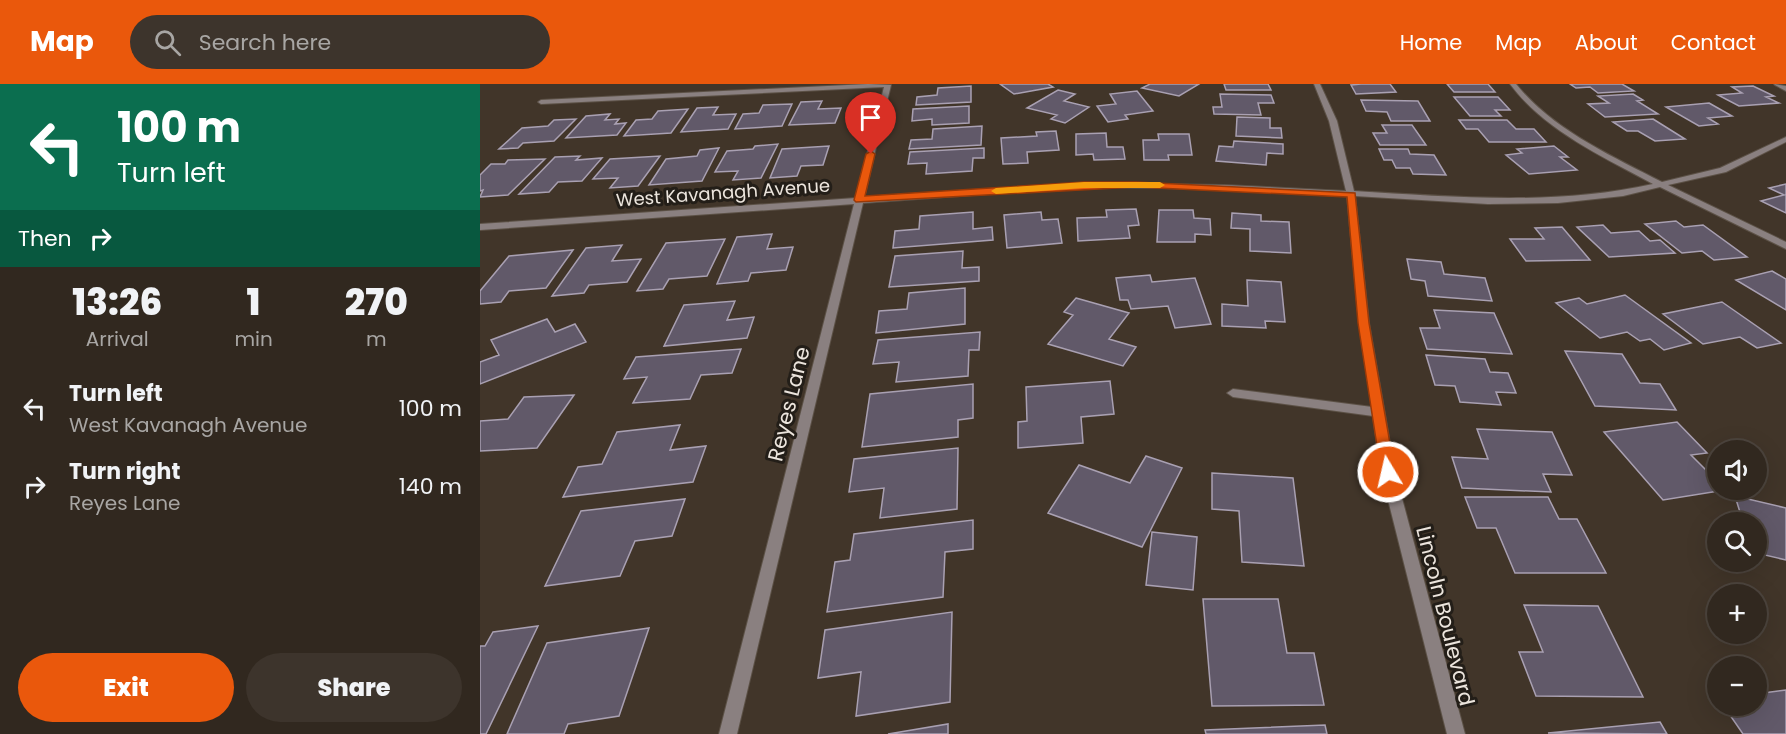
<!DOCTYPE html>
<html lang="en">
<head>
<meta charset="utf-8">
<style>
  :root { --surface:#31281f; --page:#3d342c; --text:#f1f3f6; --muted:#a8a6a4; --line:#4c443d; --accent:#ea580c }
  body { margin:0; font-family:Poppins,sans-serif; background:var(--page); color:var(--text); height:100vh; display:flex; flex-direction:column; font-size:22px; white-space:nowrap }
  * { box-sizing:border-box; margin:0 }
  p { font-size:20px; color:var(--muted) }
  .icon { flex:none; width:33px; height:33px; fill:none; stroke:currentColor; stroke-width:2; stroke-linecap:round; stroke-linejoin:round }
  .map { position:relative; flex:1; overflow:hidden }
  .details { display:flex; flex-direction:column; background:var(--surface); width:480px }
  .details>* { flex:none }
  .top-card { background:#0b6e4f; color:#fff; overflow:hidden }
  .fabs { position:absolute; left:1227px; top:356px; display:grid; gap:12px }
  .fabs a { display:grid; place-items:center; width:60px; height:60px; border-radius:50%; background:var(--surface); box-shadow:0 6px 24px #0002,0 0 0 2px var(--line); font-size:30px }
  .pin { position:absolute; display:grid; place-items:center; width:51px; height:51px; color:#fff; margin:-62px -26px; border-radius:50% 50% 50% 0; rotate:-45deg; box-shadow:0 0 6px #0007 }
  .pin .icon { rotate:45deg }
  .me { position:absolute; width:66px; margin:-33px; rotate:351deg; stroke-linejoin:round; filter:drop-shadow(0 0 4px #0008) }
  .turn { display:flex; align-items:center; gap:21px; height:126px; padding:0 18px; font-size:27px }
  .turn .icon { width:78px; height:78px; stroke-width:2.5 }
  .turn b { display:block; font-size:42px; line-height:51px }
  .then { display:flex; align-items:center; height:57px; padding:0 18px; background:#0003; gap:12px; font-size:22px }
  .eta { display:flex; justify-content:space-evenly; align-items:center; height:102px; text-align:center }
  .eta b { font-size:36px; font-weight:800; line-height:42px }
  .button { display:flex; gap:12px; margin-top:auto; padding:12px 18px }
  .button a { flex:1; height:69px; border-radius:36px; background:var(--accent); color:#fff; font-size:24px; font-weight:800; line-height:69px; text-align:center }
  .button a+a { background:var(--page); color:var(--text) }
  ul { padding:0; list-style:none }
  li { display:flex; align-items:center; gap:18px; height:78px; padding:0 18px }
  li div { flex:1 }
  li b { display:block; font-size:22px }
  li em { font-style:normal }
  header { display:flex; align-items:center; gap:36px; box-sizing:border-box; height:84px; padding:0 30px; background:var(--accent); color:#fff }
  header strong { font-size:28px }
  nav { display:flex; gap:33px; margin-inline-start:auto; font-size:21px }
  .search { width:420px; height:54px; background:var(--page); display:flex; align-items:center; gap:15px; box-sizing:border-box; padding:0 21px; border-radius:33px; color:var(--muted); font-size:22px }
  main { display:flex; flex:1; min-height:0 }
  .map>svg:first-child { display:block }
  .building { fill:#615969; stroke:#a9a0b2; stroke-width:1.5 }
  .lines { fill:none; stroke-linecap:round; stroke-linejoin:round }
  .minor-casing { stroke:#5c5146; stroke-width:2 }
  .minor { fill:#8a8080; fill-rule:evenodd }
  .route { fill:#ea580c; stroke:#983908; stroke-width:1.5 }
  .slow { fill:#f59e0b }
  .labels { text-anchor:middle; stroke-width:6; stroke-linejoin:round; paint-order:stroke }
  .far-street-label { font-size:18px; fill:#ece5dd; stroke:#231e18 }
  .street-label { font-size:21px; fill:#ece5dd; stroke:#231e18 }
</style>
</head>
<body>
<header>
<strong>Map</strong>
<div class="search"><svg class="icon" aria-label="search" viewBox="0 0 24 24"><circle cx="10" cy="10" r="6"/><path d="M15 15l6 6"/></svg>Search here</div>
<nav><a>Home</a><a>Map</a><a>About</a><a>Contact</a></nav>
</header>
<main>
<section class="details">
<div class="top-card">
<div class="turn"><svg class="icon" aria-label="left" viewBox="0 0 24 24"><path d="M17 20v-9H6M10 6l-5 5 5 5"/></svg><div><b>100 m</b>Turn left</div></div>
<div class="then">Then<svg class="icon" aria-label="right" viewBox="0 0 24 24"><path d="M7 20v-9h11M14 6l5 5-5 5"/></svg></div>
</div>
<div class="eta">
<div><b>13:26</b><p>Arrival</p></div>
<div><b>1</b><p>min</p></div>
<div><b>270</b><p>m</p></div>
</div>
<ul>
<li><svg class="icon" aria-label="left" viewBox="0 0 24 24"><path d="M17 20v-9H6M10 6l-5 5 5 5"/></svg><div><b>Turn left</b><p>West Kavanagh Avenue</p></div><em>100 m</em></li>
<li><svg class="icon" aria-label="right" viewBox="0 0 24 24"><path d="M7 20v-9h11M14 6l5 5-5 5"/></svg><div><b>Turn right</b><p>Reyes Lane</p></div><em>140 m</em></li>
</ul>
<div class="button"><a>Exit</a><a>Share</a></div>
</section>
<div class="map">
<svg width="1306" height="650" viewBox="0 0 1306 650">
  <rect width="100%" height="100%" fill="#413529"/>
  <path class="building" d="M520,0H568L573,3L534,10Z
    M670,0H719L699,12L662,4Z
    M744,0H788L791,6H746Z
    M881,0H910L916,8L876,10L871,1Z
    M967,0H1008L1015,8H974Z
    M1090,0H1142L1154,7L1118,9L1110,3L1096,4Z
    M491,2V18L436,21L437,13L457,11L458,4Z
    M1273,2L1294,12L1286,13L1299,19L1259,22L1238,11L1262,9L1252,3Z
    M578,6L595,10L584,17L609,23L585,39L571,35L577,31L547,24Z
    M657,7L673,27L645,31L648,35L628,38L617,22L636,20L630,10Z
    M740,10L791,11L794,19H778L781,31L734,30L733,23H742Z
    M1153,10L1163,16L1157,17L1178,30L1125,33L1108,20L1129,19L1118,12Z
    M974,13H1018L1030,26H1015L1021,32H990Z
    M881,16L938,17L950,37H911L907,28L886,27Z
    M342,17L338,25L361,24L355,39L309,41L321,18Z
    M1229,19L1252,32L1228,34L1238,40L1219,42L1186,23Z
    M312,20L302,42L255,45L263,30L279,29L283,21Z
    M489,22V39L452,41V35L432,37L433,25Z
    M238,23L233,31L256,30L248,45L201,48L217,24Z
    M208,25L191,49L144,52L156,36L172,35L178,27Z
    M130,30L125,36L139,35L135,40L146,39L137,51L86,54L106,32Z
    M757,33L790,34V44H801L802,54L756,52Z
    M96,35L74,57L43,59L38,64L19,65L42,44L68,42L74,36Z
    M1173,35L1205,55L1175,57L1158,47H1147L1133,38Z
    M979,36H1027L1036,45H1054L1066,58H1009L998,45H986Z
    M902,41H932L946,61H900L893,49H907Z
    M502,42L501,61L429,65L431,56L452,55L453,45Z
    M576,47L579,66L547,68L548,79L523,80L521,54L557,52L556,48Z
    M626,49L627,63H643L645,75L614,76L613,70L596,71V50Z
    M678,50H709L712,71H688L689,76H664L663,56H679Z
    M754,57L803,60V70L787,69L786,81L736,77L739,62L753,63Z
    M298,60L281,94L253,96L258,87L235,88L247,67L273,65L275,62Z
    M349,62L343,81L321,82L317,92L290,94L302,65Z
    M1074,62L1088,73H1080L1097,86L1049,90L1026,71L1042,69L1037,65Z
    M239,64L222,97L169,101L186,75L217,72L220,66Z
    M504,64V74H493L492,87L446,90L447,79L428,80L430,68Z
    M899,65H928L930,70L954,71L966,91L933,90L930,84H916L912,76H904Z
    M100,72L96,76L122,74L102,97L78,98L69,108L39,110L75,73Z
    M180,72L158,102L130,104L138,94L113,95L130,75Z
    M65,75L28,111L0,113L3,106L0,107V91L11,80H25L28,76Z
    M1306,100V129L1281,117L1304,111L1289,104Z
    M656,125L659,141L648,142L650,154L598,157L597,134L627,133L626,126Z
    M679,126H713L714,134L730,135L731,151L715,150V158H677Z
    M493,128V145L512,143L513,156L413,164L415,147L439,145L440,132Z
    M561,128L562,136L578,135L582,159L527,164L524,131Z
    M752,129L781,131V137L809,138L811,169L770,167V145L751,144Z
    M1196,137L1204,143L1223,141L1267,173L1234,176L1222,167L1202,169L1165,140Z
    M1123,141L1131,149L1159,147L1170,157L1180,156L1195,169L1129,173L1097,143Z
    M1082,143L1110,176L1046,177L1030,155H1064L1055,144Z
    M292,150L287,165L313,163L306,186L271,189L268,197L237,200L257,153Z
    M245,155L227,192L189,195L183,205L157,207L186,159Z
    M142,161L132,177L161,175L147,198L109,201L104,209L72,212L106,164Z
    M93,166L66,204L29,207L21,218L0,220V207L29,172Z
    M483,167L482,184L499,183V197L409,203L415,172Z
    M927,175L961,178L964,190L1005,194L1012,217L948,212L945,197L931,195Z
    M1292,187L1306,195V226L1256,196Z
    M670,191L672,198L715,194L731,240L695,244L688,222L651,225L648,216H640L636,194Z
    M767,196L801,198L805,238L785,237L786,244L742,242V220L768,222Z
    M485,204V240L396,249L399,227L427,225L429,209Z
    M1145,211L1211,259L1184,266L1170,255L1160,257L1147,248L1120,254L1076,219L1099,214L1107,220Z
    M596,214L649,229L629,255L656,263L643,282L568,260L593,231L584,228Z
    M255,217L247,236L274,233L267,254L184,262L204,221Z
    M1242,218L1301,259L1277,264L1260,253L1223,260L1183,230Z
    M954,226L1014,229L1032,270L947,265L940,244H960Z
    M67,235L75,248L95,240L106,258L0,300V278L19,271L11,256Z
    M500,248L499,266H489L488,292L416,298L419,278L393,280L398,256Z
    M261,265L252,289L221,291L210,315L153,319L167,293L144,295L156,273Z
    M1085,267L1142,270L1160,299L1180,300L1196,326L1115,322Z
    M946,271L1005,275L1010,288L1028,289L1036,309L1016,308L1021,321L980,318L975,302L955,301Z
    M630,297L634,330L601,333L603,359L538,364V338L547,337L546,303Z
    M493,300V334L478,336V353L382,363L390,310Z
    M94,311L57,364L0,367V337L28,335L44,313Z
    M1197,338L1227,369L1211,371L1238,398V405L1245,406L1183,416L1124,348Z
    M200,341L190,366L226,362L213,398L83,413L98,383L122,380L137,348Z
    M997,345L1072,348L1092,391L1063,390L1071,408L982,404L972,373L1008,375Z
    M478,364L477,425L400,434L404,404L369,408L374,375Z
    M666,372L702,384L662,463L568,429L599,381L650,399Z
    M732,389L813,394L824,482L762,478L759,427L732,425Z
    M1255,412L1306,424V476L1276,469V438H1263Z
    M985,413H1068L1079,435H1097L1126,489H1035L1016,444H997Z
    M205,415L192,452L155,457L140,492L65,502L101,427Z
    M493,436V465L465,468L463,513L347,528L355,478L370,476L374,450Z
    M672,448L717,453L713,506L666,501Z
    M723,515H798L807,569H834L844,621L732,622Z
    M1044,521L1118,522L1163,613L1056,612L1039,568H1063Z
    M472,528L470,618L376,632L381,588L338,594L345,546Z
    M58,542L6,650H0V562H5L13,548Z
    M169,544L139,632L88,640L84,650H27L67,559Z
    M1306,606V650H1263L1243,621H1276V610Z
    M1180,638L1187,650L1068,649Z
    M468,640V650H408Z
    M845,641L847,650H726L725,646Z"/>
  <g class="lines">
    <g class="minor-casing">
      <path id="minor" d="M388,0L411,1L384,114L604,99L744,101L866,107L849,37L834,0H840L857,37L874,107C974,113 1075,122 1173,100C1123,73 1064,46 1030,0H1036C1072,45 1131,72 1182,98L1240,84L1306,53V58L1246,88L1188,101L1306,158V165L1180,103L1143,112L1078,119L1008,120L875,112L889,239L915,388L985,650H967L901,388L893,332L753,313L747,309L753,305L892,323L879,239L867,112L744,105L604,103L383,119L257,650H239L374,120L0,146V140L376,114L404,3L61,20L58,18L61,16Z
        M1294,0L1306,2V7L1295,1Z"/>
    </g>
    <use href="#minor" class="minor"/>
  </g>
  <path class="route" d="M391,67L395,70L385,112L604,98H656L875,109L889,239L915,388L913,392H903L901,388L878,239L867,113L656,103L376,118L374,116L386,70Z"/>
  <path class="slow" d="M604,98H680L685,101L680,104H604L516,110L511,107L516,104Z"/>
  <g class="labels">
    <g class="far-street-label">
      <text transform="translate(243 109) rotate(-4)" y="6">West Kavanagh Avenue</text>
    </g>
    <g class="street-label">
      <text transform="translate(309 320) rotate(-76)" y="7">Reyes Lane</text>
      <text transform="translate(965 532) rotate(76)" y="7">Lincoln Boulevard</text>
    </g>
  </g>
</svg>
<div class="fabs">
<a><svg class="icon" aria-label="sound" viewBox="0 0 24 24"><path d="M4 9h4l5-4v14l-5-4H4zM17 9q2 3 0 6"/></svg></a>
<a><svg class="icon" aria-label="search" viewBox="0 0 24 24"><circle cx="10" cy="10" r="6"/><path d="M15 15l6 6"/></svg></a>
<a>+</a>
<a>−</a>
</div>
<div class="pin" style="left:391px;top:70px;background:#d93025"><svg class="icon" aria-label="arrive" viewBox="0 0 24 24"><path d="M6 21V4h12l-3 4 3 4H6"/></svg></div>
<svg class="me" style="left:908px;top:388px" viewBox="-20 -20 40 40"><circle r="17" fill="#ea580c" stroke="#fff" stroke-width="3"/><path d="M0-11L8 9 0 5-8 9z" fill="#fff"/></svg>
</div>
</main>
</body>
</html>
